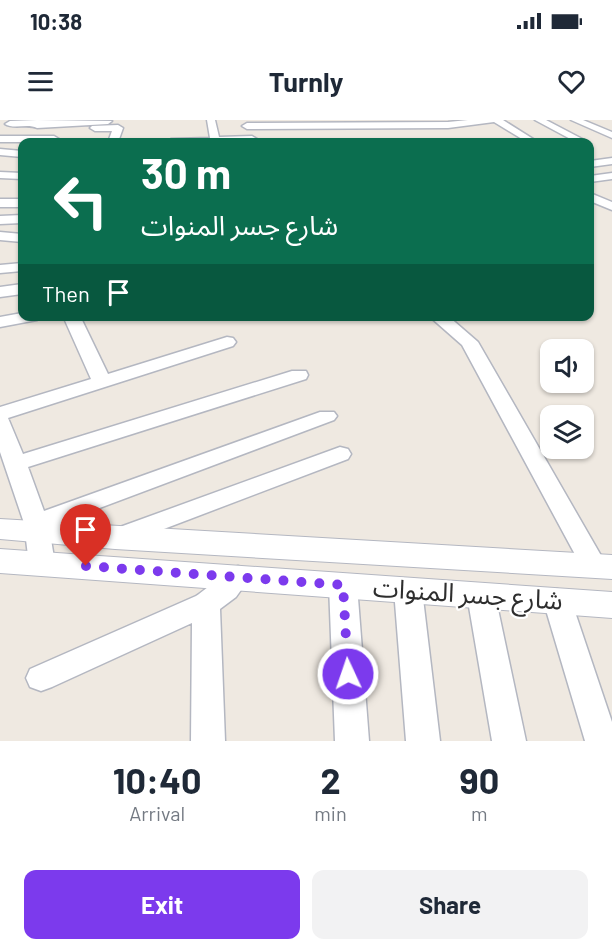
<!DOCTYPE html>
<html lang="en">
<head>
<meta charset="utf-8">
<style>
  :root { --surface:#fff; --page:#f2f2f3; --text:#1f2937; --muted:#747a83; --accent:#7c3aed }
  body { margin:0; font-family:Barlow,"Noto Sans Arabic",sans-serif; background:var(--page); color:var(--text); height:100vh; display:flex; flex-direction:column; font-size:22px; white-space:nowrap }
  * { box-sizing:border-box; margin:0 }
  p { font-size:20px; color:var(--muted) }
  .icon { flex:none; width:33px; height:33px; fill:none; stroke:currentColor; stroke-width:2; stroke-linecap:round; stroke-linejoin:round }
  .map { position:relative; height:621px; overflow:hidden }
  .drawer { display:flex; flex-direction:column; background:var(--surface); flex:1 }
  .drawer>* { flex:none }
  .top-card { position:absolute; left:18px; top:18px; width:576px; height:183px; border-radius:12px; box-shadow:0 2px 4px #0004; background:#0b6e4f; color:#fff; overflow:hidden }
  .tools { position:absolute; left:540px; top:219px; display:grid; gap:12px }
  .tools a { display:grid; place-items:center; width:54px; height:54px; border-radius:12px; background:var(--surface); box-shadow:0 2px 4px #0004; font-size:30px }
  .pin { position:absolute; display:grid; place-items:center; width:51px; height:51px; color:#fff; margin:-62px -26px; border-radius:50% 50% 50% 0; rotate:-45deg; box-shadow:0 0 6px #0007 }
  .pin .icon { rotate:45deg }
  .me { position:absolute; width:66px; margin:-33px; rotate:357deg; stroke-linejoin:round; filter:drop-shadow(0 0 4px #0008) }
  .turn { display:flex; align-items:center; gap:21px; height:126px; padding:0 24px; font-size:27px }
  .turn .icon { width:78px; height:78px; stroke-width:2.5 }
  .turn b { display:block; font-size:42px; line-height:51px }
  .then { display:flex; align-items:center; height:57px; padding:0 24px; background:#0003; gap:12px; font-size:22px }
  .eta { display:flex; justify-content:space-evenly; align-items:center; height:102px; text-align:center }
  .eta b { font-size:36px; font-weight:700; line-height:42px }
  .action { display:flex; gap:12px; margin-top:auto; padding:12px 24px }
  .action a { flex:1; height:69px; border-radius:12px; background:var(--accent); color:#fff; font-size:24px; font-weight:700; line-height:69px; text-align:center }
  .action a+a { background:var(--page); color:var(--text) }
  .status { display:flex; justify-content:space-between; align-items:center; height:42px; padding:0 30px; background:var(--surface); direction:ltr }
  .status svg { height:16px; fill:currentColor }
  header { display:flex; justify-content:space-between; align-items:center; height:78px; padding:0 24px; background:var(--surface); font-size:27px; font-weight:700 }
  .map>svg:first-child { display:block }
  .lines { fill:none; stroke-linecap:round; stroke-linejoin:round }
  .minor-casing { stroke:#b4b7c1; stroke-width:3 }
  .tertiary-casing { stroke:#b4b7c1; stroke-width:2 }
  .minor { fill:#fff; fill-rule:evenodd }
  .tertiary { fill:#fff; fill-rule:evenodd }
  .route { stroke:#7c3aed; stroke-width:10; stroke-dasharray:0 18 }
  .labels { text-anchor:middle; stroke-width:4.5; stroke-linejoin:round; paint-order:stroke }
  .near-street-label { font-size:26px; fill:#2e2e2e; stroke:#fff }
</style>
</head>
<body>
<div class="status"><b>10:38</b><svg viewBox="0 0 49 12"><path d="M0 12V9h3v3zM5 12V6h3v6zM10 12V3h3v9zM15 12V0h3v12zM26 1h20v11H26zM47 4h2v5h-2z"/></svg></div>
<header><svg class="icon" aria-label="menu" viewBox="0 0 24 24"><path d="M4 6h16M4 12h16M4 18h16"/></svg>Turnly<svg class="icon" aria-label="heart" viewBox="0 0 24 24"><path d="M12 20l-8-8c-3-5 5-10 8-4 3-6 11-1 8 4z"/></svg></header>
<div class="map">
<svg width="612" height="621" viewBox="0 0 612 621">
  <rect width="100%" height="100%" fill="#efe9e1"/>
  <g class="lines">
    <g class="minor-casing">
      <path id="minor" d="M37,0L112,1L108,4L37,8C27,3 14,10 5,4L10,1Z
        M207,0H215L219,17L252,16L257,19C248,25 180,24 166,22L171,19L210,18Z
        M468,0H503L538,22H527L494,2L448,8L247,9L242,6L247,3L448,2Z
        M535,0H546L588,22H576Z
        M571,0H583L612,12V18Z
        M92,6L118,5L123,8L118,22H108L112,11H95L90,8Z
        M0,16H54L59,19L54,22H0Z
        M0,29L22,31V37L0,35Z
        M612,38V44L590,47V41Z
        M0,52L22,53V59L0,58Z
        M612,53V59L590,62V56Z
        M590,73L612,82V90L590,81Z
        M0,79H22V87H0Z
        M22,95V103L0,104V96Z
        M0,112L22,114V122L0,120Z
        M22,143V151L0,153V145Z
        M22,164V174L0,177V167Z
        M22,193V196H39L37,200L0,207V197Z
        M63,196H80L108,254L227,217L233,218L236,222L233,226L8,298L23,334L292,251H306L308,255L306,259L28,347L44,391L320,292H334L337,296L334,300L49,407L55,444L51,451L42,454L33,451L29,444L24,403L0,332V287L91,259Z
        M429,196H448L478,222L607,446L603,453L594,456L585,453L462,225Z
        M340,327L348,329L351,334L348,339L127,423L118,426L109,423L105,417L109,411Z
        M238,446L247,449L251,456L236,477L220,489L225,621H191L192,503L52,567L41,571L30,567L26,558L30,549L196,476C209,468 225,450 238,446Z
        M343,455L353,458L357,465L369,621H335L329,465L333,458Z
        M408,460L418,463L422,470L440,621H406L394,470L398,463Z
        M481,464L491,468L495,475L526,621H492L467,475L471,468Z
        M557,469L567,472L571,480L612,602V621H585L543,480L547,472Z"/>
    </g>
    <g class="tertiary-casing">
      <path id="tertiary" d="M0,399L612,435V459L115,429L0,419Z
        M0,429L612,472V498L0,453Z"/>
    </g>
    <use href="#minor" class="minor"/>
    <use href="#tertiary" class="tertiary"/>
  </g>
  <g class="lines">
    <path class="route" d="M86,446L343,465L348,554"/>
  </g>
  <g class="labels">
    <g class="near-street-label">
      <text transform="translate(468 474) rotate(4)" y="9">شارع جسر المنوات</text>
    </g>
  </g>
</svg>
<div class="tools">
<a><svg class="icon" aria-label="sound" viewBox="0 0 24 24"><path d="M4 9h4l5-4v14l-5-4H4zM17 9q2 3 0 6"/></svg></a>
<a><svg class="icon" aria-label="layers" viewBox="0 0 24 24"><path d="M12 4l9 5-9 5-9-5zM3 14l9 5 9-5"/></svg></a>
</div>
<div class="pin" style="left:86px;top:446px;background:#d93025"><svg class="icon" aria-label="arrive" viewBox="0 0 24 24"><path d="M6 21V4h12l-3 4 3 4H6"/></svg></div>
<svg class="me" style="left:348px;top:554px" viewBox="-20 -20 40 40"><circle r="17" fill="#7c3aed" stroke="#fff" stroke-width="3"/><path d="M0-11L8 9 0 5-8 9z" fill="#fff"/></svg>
<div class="top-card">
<div class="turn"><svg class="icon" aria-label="left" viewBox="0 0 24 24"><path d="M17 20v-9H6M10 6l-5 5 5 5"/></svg><div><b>30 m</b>شارع جسر المنوات</div></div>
<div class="then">Then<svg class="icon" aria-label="arrive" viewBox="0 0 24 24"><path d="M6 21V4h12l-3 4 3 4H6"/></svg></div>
</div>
</div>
<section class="drawer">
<div class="eta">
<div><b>10:40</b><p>Arrival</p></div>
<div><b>2</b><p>min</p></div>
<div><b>90</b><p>m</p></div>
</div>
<div class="action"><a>Exit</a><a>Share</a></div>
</section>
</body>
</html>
